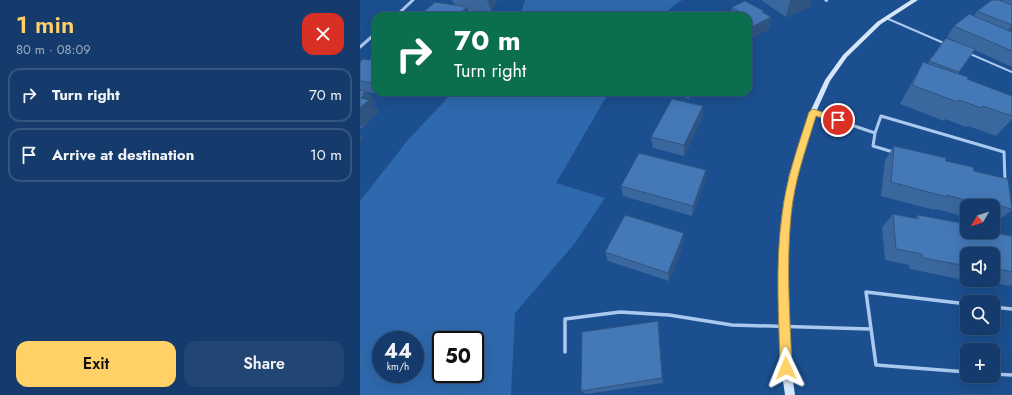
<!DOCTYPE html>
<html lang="en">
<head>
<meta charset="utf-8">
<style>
  :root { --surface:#143b6b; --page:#214673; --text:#f1f3f6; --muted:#9dadc1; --line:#33557e; --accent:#ffd166 }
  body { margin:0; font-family:Jost,sans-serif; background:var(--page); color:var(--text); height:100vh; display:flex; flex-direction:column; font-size:15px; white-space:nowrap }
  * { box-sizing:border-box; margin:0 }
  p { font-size:13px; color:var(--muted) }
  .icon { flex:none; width:22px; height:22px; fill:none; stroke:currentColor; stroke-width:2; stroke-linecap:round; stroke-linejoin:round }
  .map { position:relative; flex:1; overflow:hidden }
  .panel { display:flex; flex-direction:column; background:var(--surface); width:360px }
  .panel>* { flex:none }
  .banner { position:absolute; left:12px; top:12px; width:380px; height:84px; border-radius:12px; box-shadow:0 4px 16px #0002,0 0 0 1px var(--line); background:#0b6e4f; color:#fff; overflow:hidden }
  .needle { width:26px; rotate:231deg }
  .buttons { position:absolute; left:600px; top:199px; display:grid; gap:8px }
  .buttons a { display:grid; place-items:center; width:40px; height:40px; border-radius:8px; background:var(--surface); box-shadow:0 4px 16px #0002,0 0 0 1px var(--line); font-size:20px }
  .speed { position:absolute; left:12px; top:331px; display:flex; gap:8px; font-size:20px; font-weight:700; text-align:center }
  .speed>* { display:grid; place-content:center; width:52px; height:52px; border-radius:50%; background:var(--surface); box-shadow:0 4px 16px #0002,0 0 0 1px var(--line); line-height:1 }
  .speed small { font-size:10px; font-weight:400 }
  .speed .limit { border:2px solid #111; border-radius:6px; background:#fff; color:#111 }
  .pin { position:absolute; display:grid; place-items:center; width:34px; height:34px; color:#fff; margin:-17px; border:2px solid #fff; border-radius:50%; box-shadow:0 1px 4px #0007 }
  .me { position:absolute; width:44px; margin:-22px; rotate:358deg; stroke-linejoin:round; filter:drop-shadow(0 0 3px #0008) }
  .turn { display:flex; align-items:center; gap:14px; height:84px; padding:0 16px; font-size:18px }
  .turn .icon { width:52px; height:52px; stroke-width:2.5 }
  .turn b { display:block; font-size:28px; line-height:34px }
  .round { display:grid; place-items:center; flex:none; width:42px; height:42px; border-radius:12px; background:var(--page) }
  .summary { display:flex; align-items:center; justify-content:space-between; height:68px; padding:0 16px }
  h1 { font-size:24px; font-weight:600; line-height:30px; color:var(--accent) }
  .button { display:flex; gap:8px; margin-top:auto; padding:8px 16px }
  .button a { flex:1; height:46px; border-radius:12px; background:var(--accent); color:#111; font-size:16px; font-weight:600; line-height:46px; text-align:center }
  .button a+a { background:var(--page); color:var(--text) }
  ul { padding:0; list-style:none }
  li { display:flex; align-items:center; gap:12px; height:54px; margin:0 8px 6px; padding:0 8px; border:2px solid var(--line); border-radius:12px }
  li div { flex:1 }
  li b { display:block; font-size:15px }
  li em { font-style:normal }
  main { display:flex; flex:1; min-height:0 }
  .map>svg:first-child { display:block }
  .green { fill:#2e69ad; fill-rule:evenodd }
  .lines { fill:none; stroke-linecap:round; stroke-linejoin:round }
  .lane-far2 { stroke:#a9c9ee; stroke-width:2 }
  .lane-far1 { stroke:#a9c9ee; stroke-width:3 }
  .lane { stroke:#a9c9ee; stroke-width:3.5 }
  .street { stroke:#a9c9ee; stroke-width:3 }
  .secondary { fill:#d6e6fa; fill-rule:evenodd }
  .wall { fill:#3a679d; fill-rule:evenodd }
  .shaded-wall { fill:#305480 }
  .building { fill:#4478b7; stroke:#305480 }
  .route { fill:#ffd166; stroke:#a68842 }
</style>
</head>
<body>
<main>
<section class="panel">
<div class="summary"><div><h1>1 min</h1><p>80 m · 08:09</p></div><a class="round" style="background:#d93025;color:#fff"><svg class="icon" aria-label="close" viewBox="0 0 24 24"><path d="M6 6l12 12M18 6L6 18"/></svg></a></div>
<ul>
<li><svg class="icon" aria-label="right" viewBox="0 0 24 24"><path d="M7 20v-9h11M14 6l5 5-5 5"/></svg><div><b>Turn right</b></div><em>70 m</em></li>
<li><svg class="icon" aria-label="arrive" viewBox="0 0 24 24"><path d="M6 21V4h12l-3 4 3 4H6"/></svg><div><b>Arrive at destination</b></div><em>10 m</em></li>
</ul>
<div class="button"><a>Exit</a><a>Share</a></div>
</section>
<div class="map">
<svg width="652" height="395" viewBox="0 0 652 395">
  <rect width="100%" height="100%" fill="#1b4f8f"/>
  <path class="green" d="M165,0H322L300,16H160Z
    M93,92H249L196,183L245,198L215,243L155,313L151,395H0V201L48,140ZM21,340H55V374H21ZM81,340H115V374H81Z"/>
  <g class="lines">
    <path class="lane-far2" d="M465,0L467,1
      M526,18L586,44
      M608,53L652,72"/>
    <path class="lane-far1" d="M453,112L515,133L521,116L644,152L645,181
      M515,133L513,146L533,152"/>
    <path class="lane" d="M607,304L506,292L516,365L607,372
      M633,307L652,309
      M205,352V319L260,312L309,315L372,325L510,329
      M633,374L652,375"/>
    <path class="street" d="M36,16L53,0
      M0,47L16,33"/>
    <path class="secondary" d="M551,0H558L521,24L487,57L470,81L456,112L437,175L430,215L428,277L431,367L435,395H425L421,367L418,277L422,215L429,175L450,112L465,80L483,55L517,22Z"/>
  </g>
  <path class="wall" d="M92,0H137L131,11H108L94,5Z
    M401,0H451L450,7L426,17Z
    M632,0H652V30L650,31L652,32V67L615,50L598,74L607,79L652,96V119L636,136L608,126L606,127L585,119L584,121L540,104L552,82L563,62L567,64L569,61L602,45L587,37L594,26L614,16L617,11Z
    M372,7L404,11V13L411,17L409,29L388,40V16H368L371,14Z
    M16,53V92H34L31,96L7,92L16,102L13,105L19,111L2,128H0V62L9,60Z
    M311,92H351L347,97L334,92L329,99Z
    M343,106L342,118L324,156L293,148L291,137Z
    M534,146L586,161L614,171L652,206V210L636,222L633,221V206H607V214H604L602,216L576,209L574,210L521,196L525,160Z
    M345,181L332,216L263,196L261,186Z
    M533,214L555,218L558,215L631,232L652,236V285L650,286L627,281L623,284L550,269L549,265L525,260L522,227ZM607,254H633V280H607Z
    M324,242L309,281L248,261L245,252Z
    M299,328L303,383L226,394L221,391Z"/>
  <path class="shaded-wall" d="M127,0H137L131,11Z
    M430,0H451L450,7L426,17Z
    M107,7L111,16H97Z
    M404,11L402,22L411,17L409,29L388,40L390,28L402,12Z
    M652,25V30L643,37Z
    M6,91L16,102L13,105L19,111L2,128L0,126V108L1,98L2,94Z
    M28,92H34L31,96Z
    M329,92H334L329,99Z
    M348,92H351L347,97Z
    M343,106L342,118L324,156V145Z
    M0,135L3,138L0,142Z
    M346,170L345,181L332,216L333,206Z
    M324,233V242L309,281L308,273Z
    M298,321L299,328L303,383L302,378Z"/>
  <path class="building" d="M632,0H639L652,5V25L617,11Z
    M385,1L404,11L402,12L411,17L390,28L388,27V16H369L368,15L378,11L372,7Z
    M75,2L107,7L97,16H59Z
    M609,14L652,32V51L594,26Z
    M586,38L615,49L599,72L569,61Z
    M16,53V83L0,81V62L3,59L9,60Z
    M563,62L608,77L607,79L652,96V116L623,106L622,108L599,100L598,102L552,85Z
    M0,90L6,91L2,94L5,95L1,98L9,100L0,108Z
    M312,99L343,106L324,145L291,137Z
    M534,146L586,158V161L613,167L614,171L648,179L652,209L616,200V203L587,195V197L531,182Z
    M279,153L346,170L333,206L261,186Z
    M533,214L558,219V215L607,224V232H631L652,236V272L640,269V273L633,271V254H607V266L563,258L562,254L536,249Z
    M265,215L324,233L308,273L245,252Z
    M298,321L302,378L221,391L222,332Z
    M598,394L652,395H599Z"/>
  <path class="route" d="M453,109L480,118L482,120L478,123L456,116C446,149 434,181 431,216C426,266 430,317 432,368L431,372L426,373L422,372L420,368C419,317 415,265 422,215C426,180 438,146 449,112Z"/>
</svg>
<div class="buttons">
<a><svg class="needle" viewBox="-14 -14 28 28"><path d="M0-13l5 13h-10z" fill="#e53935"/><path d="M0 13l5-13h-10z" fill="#9dadc1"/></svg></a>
<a><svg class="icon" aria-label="sound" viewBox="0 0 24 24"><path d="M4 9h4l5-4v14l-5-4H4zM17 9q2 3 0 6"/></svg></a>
<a><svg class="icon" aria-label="search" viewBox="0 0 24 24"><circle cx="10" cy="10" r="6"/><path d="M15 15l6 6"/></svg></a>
<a>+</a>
</div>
<div class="speed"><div>44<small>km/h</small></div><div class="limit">50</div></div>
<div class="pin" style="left:478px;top:120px;background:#d93025"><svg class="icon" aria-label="arrive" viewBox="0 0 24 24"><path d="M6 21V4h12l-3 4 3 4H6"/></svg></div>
<svg class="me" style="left:426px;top:368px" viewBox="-20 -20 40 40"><path d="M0-17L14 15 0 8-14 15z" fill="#ffd166" stroke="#fff" stroke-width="4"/></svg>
<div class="banner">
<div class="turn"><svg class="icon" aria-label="right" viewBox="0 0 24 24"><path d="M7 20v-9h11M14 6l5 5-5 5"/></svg><div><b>70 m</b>Turn right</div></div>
</div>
</div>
</main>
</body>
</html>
